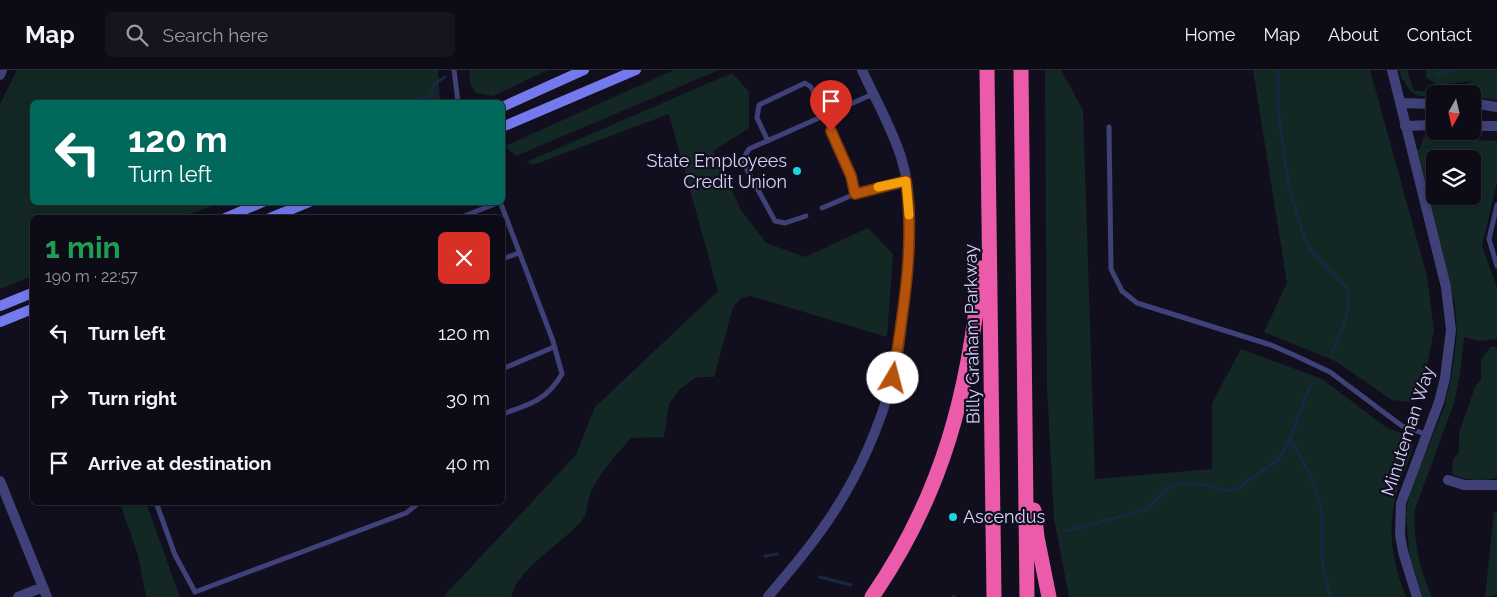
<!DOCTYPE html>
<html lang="en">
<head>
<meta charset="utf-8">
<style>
  :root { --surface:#0d0b16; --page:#16141f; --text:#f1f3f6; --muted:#9a9ba1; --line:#2d2b35 }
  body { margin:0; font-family:Raleway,sans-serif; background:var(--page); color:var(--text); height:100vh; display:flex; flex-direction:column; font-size:19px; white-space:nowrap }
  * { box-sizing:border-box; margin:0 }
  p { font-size:16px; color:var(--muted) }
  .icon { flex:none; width:28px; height:28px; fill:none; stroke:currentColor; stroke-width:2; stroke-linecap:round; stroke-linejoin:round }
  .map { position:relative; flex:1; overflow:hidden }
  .side { position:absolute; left:30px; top:145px; width:475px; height:290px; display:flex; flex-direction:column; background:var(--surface); border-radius:8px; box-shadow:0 2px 8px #0003,0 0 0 1px var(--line) }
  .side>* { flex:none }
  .banner { position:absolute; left:30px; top:30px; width:475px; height:105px; border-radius:8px; box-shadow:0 2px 8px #0003,0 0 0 1px var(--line); background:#00695c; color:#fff; overflow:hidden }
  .needle { width:32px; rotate:188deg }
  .controls { position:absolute; left:1426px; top:15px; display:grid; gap:10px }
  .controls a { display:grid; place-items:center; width:55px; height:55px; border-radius:8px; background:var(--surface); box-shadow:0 2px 8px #0003,0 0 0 1px var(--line); font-size:25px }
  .pin { position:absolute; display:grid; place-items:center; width:42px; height:42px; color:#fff; margin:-51px -21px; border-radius:50% 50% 50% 0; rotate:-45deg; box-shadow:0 0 5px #0007 }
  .pin .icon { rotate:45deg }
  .me { position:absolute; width:55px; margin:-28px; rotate:8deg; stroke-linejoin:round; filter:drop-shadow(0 0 4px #0008) }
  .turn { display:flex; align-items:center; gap:18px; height:105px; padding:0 15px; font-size:22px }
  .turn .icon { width:65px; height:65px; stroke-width:2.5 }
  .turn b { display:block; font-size:35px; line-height:42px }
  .round { display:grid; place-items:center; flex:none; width:52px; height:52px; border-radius:8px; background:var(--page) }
  .summary { display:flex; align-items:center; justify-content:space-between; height:85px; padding:0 15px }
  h1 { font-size:30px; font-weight:700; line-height:38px; color:#1e9e55 }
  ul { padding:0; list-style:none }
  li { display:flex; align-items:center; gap:15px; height:65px; padding:0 15px }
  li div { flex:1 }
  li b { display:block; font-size:19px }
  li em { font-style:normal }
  header { display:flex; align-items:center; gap:30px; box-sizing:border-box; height:70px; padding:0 25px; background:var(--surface); border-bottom:1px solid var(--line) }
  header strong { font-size:24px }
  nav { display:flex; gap:28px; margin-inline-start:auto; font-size:18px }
  .search { width:350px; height:45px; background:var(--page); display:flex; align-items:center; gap:12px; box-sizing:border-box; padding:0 18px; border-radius:8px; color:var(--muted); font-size:19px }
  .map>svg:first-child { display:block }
  .green { fill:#132825; fill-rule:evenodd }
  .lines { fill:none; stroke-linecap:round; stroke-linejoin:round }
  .stream { stroke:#152943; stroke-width:3 }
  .lane { stroke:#3f4178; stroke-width:5 }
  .street { stroke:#3f4178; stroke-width:10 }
  .secondary { stroke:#747aee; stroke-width:10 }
  .highway { stroke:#eb5baa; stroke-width:15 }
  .route-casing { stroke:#753606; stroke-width:12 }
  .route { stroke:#b45309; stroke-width:9 }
  .slow { stroke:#f59e0b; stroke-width:9 }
  .poi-dot { fill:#1bd7dd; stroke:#110f1e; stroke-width:2 }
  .labels { text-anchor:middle; stroke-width:4.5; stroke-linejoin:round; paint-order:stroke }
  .poi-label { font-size:18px; fill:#d4d2fa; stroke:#110f1e; text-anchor:end }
  .street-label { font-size:18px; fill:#d4d2fa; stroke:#110f1e }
</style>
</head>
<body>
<header>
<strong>Map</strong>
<div class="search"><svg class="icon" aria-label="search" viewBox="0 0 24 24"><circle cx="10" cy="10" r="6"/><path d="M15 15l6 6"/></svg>Search here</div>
<nav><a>Home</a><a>Map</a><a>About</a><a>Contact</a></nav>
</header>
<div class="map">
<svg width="1497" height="527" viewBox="0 0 1497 527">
  <rect width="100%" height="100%" fill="#110f1e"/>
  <path class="green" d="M17,0H438L440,32H32V132L220,133L182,147L32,148V206L0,219V34Z
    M469,0H548L493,26L476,23L470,13Z
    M674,0H719L516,86L505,76Z
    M1045,0H1061L1083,40L1095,409L1212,399V333L1241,279L1322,309L1387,358L1404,364L1413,375C1411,389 1403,401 1399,415C1386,455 1391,489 1406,527H1069L1054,448L1047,318Z
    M1253,0H1370L1427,206L1434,260L1423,317L1412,332L1392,330L1335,291L1264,262L1287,213Z
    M1399,0H1407L1414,21H1452L1473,11L1437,15L1426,7V0H1497V30L1473,27L1472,24H1435V27C1419,27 1410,26 1404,10H1402Z
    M732,3L749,22V58L713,81L741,140L766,173L805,187L868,158L893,184L887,267L751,226L741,228L733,237L714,307H697L680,319L669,334L664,367L631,368C615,386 600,402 590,424C587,431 588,443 583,449C564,473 518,497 511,527H443L576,385L595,337L718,221L669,44L533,95L526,92Z
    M1431,64H1458L1479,70L1497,71V112L1482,176L1497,217V269L1478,271L1464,267L1460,304L1454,333L1415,439C1413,470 1419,499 1432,527H1423L1409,484L1406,441L1410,421L1444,338L1452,304L1457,264L1455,234L1417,80L1420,79L1423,68ZM1435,89H1472V126H1435Z
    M1491,277H1497V408C1483,411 1464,411 1452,404L1453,390L1459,382V363L1475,317L1481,309V289Z
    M120,433H146L180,527H146L138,485Z
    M1494,442L1497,443V525L1485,527Z"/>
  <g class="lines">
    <path class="stream" d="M1278,0V37L1288,113L1303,164L1311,181L1346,217C1354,238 1341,262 1332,282
      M1436,5L1451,0
      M414,32L418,29L432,25L434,14L445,7
      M1290,369L1311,406L1322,442V489L1330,527
      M1067,461L1147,439L1164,421L1179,413L1207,415L1227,421L1237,419L1279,389L1290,369L1311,313
      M765,486L777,484
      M820,507L851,515
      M953,527L954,526"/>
    <path class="lane" d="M454,0L458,32
      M1109,57L1111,199L1122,221L1137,233L1271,275L1294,285L1330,302L1402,356L1428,365
      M768,71L757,48L759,35L805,13L811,17L851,106L855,124
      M501,134L553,271L562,304C547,330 529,335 502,344
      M1497,135L1489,169L1497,196
      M822,138L855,124L906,111
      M806,146L785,153L775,151L745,96L744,87L749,79L873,24
      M459,148L500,132
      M502,189L519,183
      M502,299L554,277
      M156,432L175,485L195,522L406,443L420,432"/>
    <path class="street" d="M1392,0L1446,217L1451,260L1445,308L1439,332L1401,433L1400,465L1403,482L1417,527
      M0,5L2,0
      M1400,33L1435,34
      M1472,33L1497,37
      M1405,56L1435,55
      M1472,56H1497
      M1448,410L1464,415H1497
      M0,411L47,527
      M18,527L43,517
      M768,527C785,506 804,485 820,462C853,417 878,362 893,308C901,280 902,248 906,218C911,176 914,128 901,87C891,56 875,29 862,0"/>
    <path class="secondary" d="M502,37L584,0
      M502,57L636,0
      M225,148L263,132
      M270,148L309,132
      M0,236L32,223
      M0,252L32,239"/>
    <path class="highway" d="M987,0L994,527
      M1021,0L1027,527
      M1034,440L1037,467L1049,527
      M872,527C943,424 969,321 981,198"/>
  </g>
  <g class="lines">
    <g class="route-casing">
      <path id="route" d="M831,61L851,106L855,124L906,111C915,177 903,242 893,308"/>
    </g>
    <use href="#route" class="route"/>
    <path class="slow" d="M878,117L906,111L909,145"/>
  </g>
  <g class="poi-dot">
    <circle cx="797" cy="101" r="5"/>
    <circle cx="953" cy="447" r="5"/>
  </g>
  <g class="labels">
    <g class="poi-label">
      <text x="787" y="97">State Employees<tspan x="787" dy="21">Credit Union</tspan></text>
      <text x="963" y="453" text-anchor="start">Ascendus</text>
    </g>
    <g class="street-label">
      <text transform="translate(972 264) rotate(-91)" y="6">Billy Graham Parkway</text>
      <text transform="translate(1408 361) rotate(-72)" y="6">Minuteman Way</text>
    </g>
  </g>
</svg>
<div class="controls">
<a><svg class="needle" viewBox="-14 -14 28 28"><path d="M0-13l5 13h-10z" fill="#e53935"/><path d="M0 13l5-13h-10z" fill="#9a9ba1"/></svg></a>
<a><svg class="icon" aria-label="layers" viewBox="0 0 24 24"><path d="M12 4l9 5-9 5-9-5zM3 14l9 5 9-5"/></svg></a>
</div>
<div class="pin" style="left:831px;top:61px;background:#d93025"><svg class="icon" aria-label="arrive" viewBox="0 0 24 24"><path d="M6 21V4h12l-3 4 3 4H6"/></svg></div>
<svg class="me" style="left:893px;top:308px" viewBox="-20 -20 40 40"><circle r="19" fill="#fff"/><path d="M0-13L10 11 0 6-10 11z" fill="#b45309"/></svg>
<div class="banner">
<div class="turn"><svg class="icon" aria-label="left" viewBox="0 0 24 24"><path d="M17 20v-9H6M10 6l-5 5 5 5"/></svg><div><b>120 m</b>Turn left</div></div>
</div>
<section class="side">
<div class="summary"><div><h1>1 min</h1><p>190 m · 22:57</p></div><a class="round" style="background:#d93025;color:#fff"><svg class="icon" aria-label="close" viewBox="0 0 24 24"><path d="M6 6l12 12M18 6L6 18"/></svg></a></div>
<ul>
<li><svg class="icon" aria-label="left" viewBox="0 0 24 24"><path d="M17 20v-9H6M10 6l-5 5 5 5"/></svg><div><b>Turn left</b></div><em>120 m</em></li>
<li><svg class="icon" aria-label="right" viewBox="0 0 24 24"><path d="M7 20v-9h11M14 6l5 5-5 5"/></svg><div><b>Turn right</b></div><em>30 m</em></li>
<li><svg class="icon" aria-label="arrive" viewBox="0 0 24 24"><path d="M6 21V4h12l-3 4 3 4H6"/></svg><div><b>Arrive at destination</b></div><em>40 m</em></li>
</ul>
</section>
</div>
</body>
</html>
